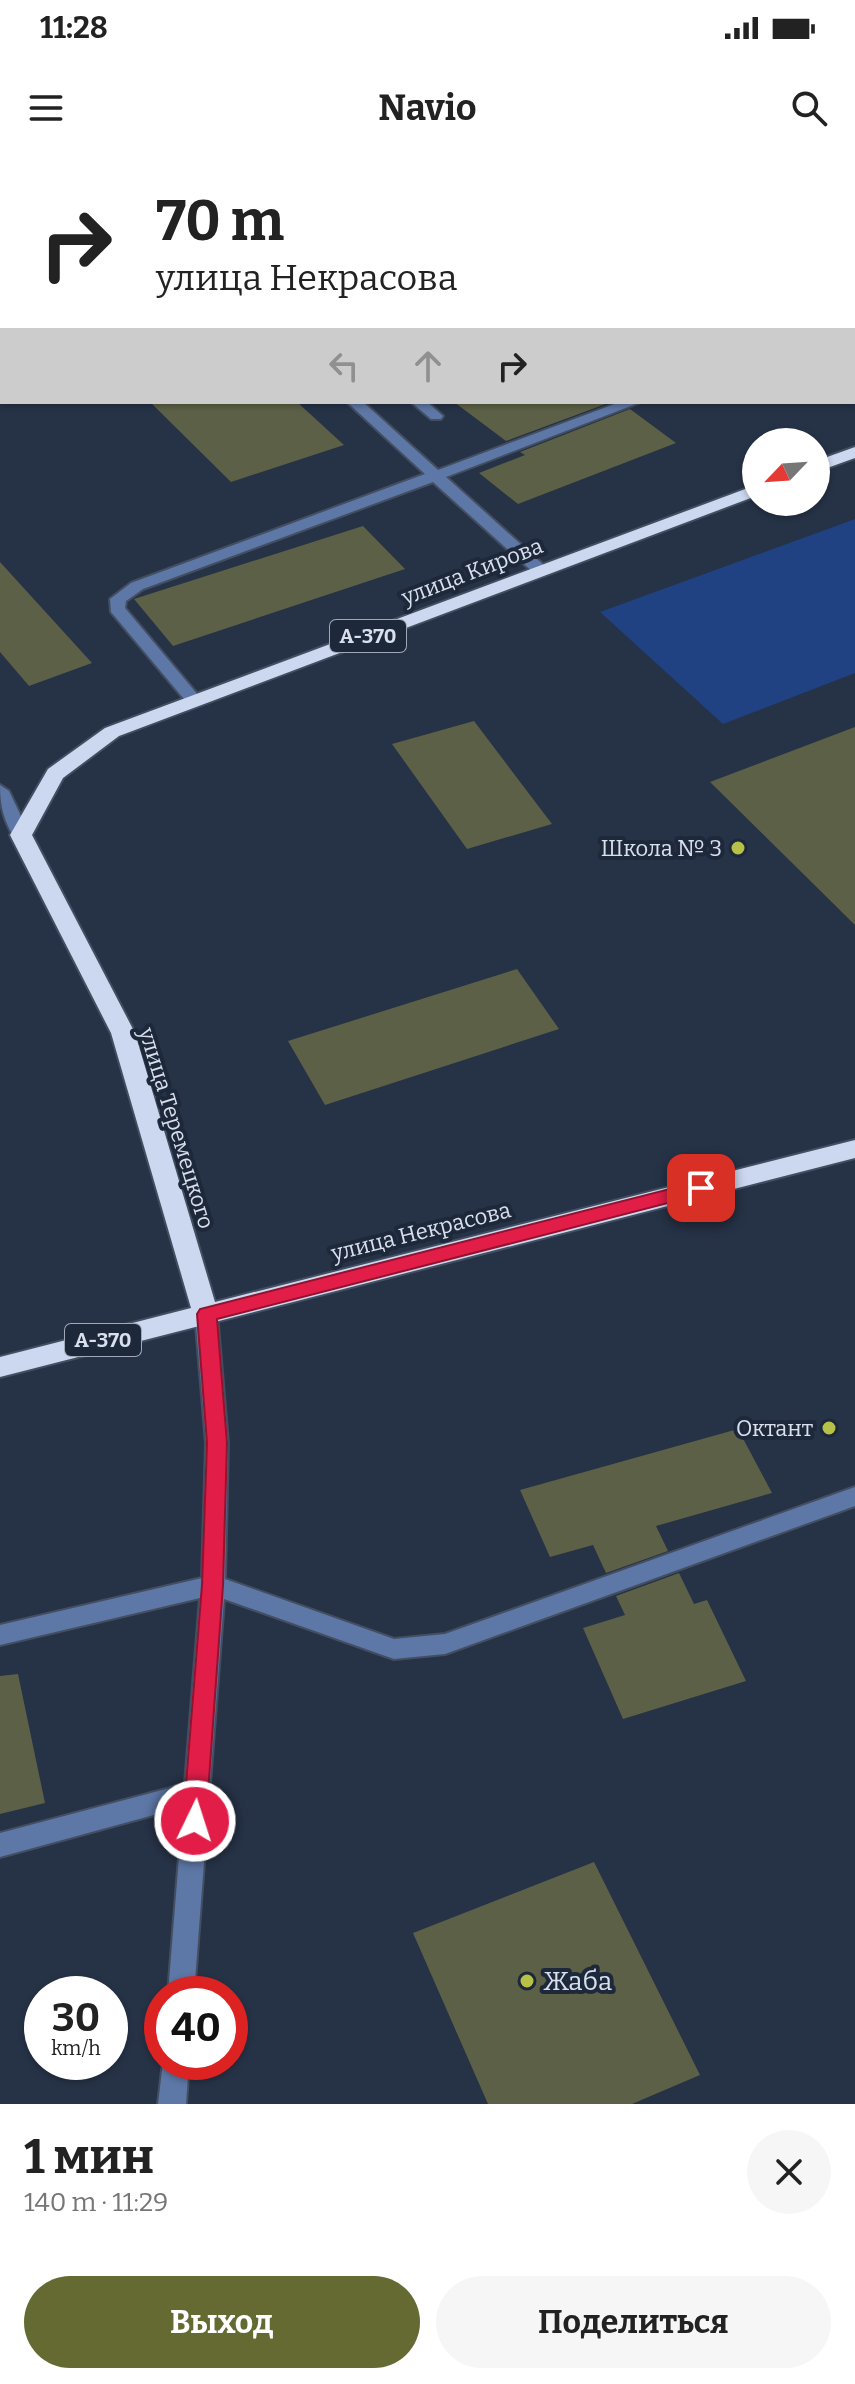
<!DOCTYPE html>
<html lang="ru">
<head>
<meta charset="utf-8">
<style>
  :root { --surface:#fff; --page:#f6f6f6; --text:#222; --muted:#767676; --accent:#656a33 }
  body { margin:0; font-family:Bitter,serif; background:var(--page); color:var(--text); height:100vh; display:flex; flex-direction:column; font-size:30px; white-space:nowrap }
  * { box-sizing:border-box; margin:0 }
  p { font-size:26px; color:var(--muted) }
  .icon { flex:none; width:44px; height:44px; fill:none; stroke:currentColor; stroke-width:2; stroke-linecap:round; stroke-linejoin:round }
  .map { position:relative; height:1944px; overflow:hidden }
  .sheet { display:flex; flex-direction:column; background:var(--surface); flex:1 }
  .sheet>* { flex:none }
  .top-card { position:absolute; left:0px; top:0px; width:856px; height:244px; box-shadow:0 2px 6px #0004; background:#fff; color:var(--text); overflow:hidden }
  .needle { width:52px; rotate:245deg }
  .buttons { position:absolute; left:742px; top:268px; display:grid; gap:16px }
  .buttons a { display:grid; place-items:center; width:88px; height:88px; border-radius:50%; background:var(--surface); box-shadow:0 2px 6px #0004; font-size:40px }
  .speed { position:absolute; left:24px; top:1816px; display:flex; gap:16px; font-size:40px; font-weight:700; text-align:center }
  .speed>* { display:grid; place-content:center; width:104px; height:104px; border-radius:50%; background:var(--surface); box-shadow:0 2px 6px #0004; line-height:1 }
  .speed small { font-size:20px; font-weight:400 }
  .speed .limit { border:12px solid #d22; background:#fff; color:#111 }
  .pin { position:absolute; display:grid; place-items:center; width:68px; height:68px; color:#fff; margin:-34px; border-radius:16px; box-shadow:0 4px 12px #0006 }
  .me { position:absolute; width:88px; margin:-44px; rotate:4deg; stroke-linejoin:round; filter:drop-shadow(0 0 6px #0008) }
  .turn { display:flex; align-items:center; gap:28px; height:168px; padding:0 24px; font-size:36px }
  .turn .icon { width:104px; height:104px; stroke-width:2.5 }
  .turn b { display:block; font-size:56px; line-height:68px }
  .lanes { display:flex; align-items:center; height:76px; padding:0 24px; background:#0003; justify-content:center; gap:40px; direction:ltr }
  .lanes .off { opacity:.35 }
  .round { display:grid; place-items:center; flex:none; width:84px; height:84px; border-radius:42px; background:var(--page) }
  .summary { display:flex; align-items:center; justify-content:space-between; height:136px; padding:0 24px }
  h1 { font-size:48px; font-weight:700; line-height:60px }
  .button { display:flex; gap:16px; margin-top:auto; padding:16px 24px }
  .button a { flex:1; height:92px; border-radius:48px; background:var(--accent); color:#fff; font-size:32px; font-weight:700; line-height:92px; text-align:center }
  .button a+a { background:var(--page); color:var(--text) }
  .status { display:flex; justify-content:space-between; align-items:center; height:56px; padding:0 40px; background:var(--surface); direction:ltr }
  .status svg { height:22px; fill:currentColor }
  header { display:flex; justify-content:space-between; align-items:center; height:104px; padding:0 24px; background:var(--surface); font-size:36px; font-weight:700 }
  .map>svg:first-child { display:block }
  .green { fill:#204282 }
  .building { fill:#5c6046 }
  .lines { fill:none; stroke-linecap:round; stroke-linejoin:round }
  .minor-casing { stroke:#434e61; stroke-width:4 }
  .highway-casing { stroke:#434e61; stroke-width:4 }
  .minor { fill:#5d77a6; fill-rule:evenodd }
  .highway { fill:#cbd8f0; fill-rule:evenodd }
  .route { fill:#e11d48; stroke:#92132f; stroke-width:2 }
  .poi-dot { fill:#b7c147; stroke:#1d283b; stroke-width:3 }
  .labels { text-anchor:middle; stroke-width:8; stroke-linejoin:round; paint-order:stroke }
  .shield { fill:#1d283b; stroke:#a1a9b8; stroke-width:2 }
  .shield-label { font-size:20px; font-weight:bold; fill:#d9e0ed }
  .street-label { font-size:22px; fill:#d9e0ed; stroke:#1d283b }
  .poi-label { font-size:22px; fill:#d9e0ed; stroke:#1d283b; text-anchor:end }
  .near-poi-label { font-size:26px; fill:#d9e0ed; stroke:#1d283b; text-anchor:start }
</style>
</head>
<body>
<div class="status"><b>11:28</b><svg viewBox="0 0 49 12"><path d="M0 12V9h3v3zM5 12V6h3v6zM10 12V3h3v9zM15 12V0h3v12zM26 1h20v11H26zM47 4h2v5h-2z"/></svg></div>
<header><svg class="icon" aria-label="menu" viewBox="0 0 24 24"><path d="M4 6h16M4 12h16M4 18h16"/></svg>Navio<svg class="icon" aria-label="search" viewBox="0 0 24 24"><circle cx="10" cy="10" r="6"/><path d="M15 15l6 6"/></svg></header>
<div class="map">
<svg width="855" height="1944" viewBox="0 0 855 1944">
  <rect width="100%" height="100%" fill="#263246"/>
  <path class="green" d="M855,359V513L723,564L600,452Z"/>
  <path class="building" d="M150,242H297L344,285L231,322Z
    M454,242H611L506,281Z
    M630,249L676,283L518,344L479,313L525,295L520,292Z
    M363,366L405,409L173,486L134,439Z
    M0,402L92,503L29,526L0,492Z
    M474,561L552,664L467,689L392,584Z
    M855,567V765L710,622Z
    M517,809L559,869L325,945L288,881Z
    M738,1269L772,1333L656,1366L668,1391L606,1413L593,1385L550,1397L520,1330Z
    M679,1413L694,1444L707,1440L746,1521L623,1559L583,1468L625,1455L616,1436Z
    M18,1514L45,1643L0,1654V1516Z
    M594,1702L700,1915L632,1944H488L413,1773Z"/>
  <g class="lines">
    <g class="minor-casing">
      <path id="minor" d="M621,0H635L636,2H622Z
        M0,80H2V88H0Z
        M854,125H855V134H854Z
        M855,156V165H854V156Z
        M347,242H363L438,310L620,242H641L446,317L547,408V414H535L433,322L143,429L126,441L125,448L203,541L195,546L189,545L111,452L110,439L131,423L425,314Z
        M411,242H427L443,256L441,259H431Z
        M0,625L9,631L30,675L27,679H15C4,661 0,647 0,625Z
        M206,1146L214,1148L217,1154L228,1283L225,1419L394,1479L445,1474L855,1327V1346L445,1494L394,1499L224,1439L194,1834H168L183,1647L0,1697V1673L185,1624L200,1438L0,1485V1465L202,1418L206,1283L195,1154L198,1148Z
        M163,1902H189L186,1944H158Z"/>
    </g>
    <g class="highway-casing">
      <path id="highway" d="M855,287V298L816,312V301Z
        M756,325V336L119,576L63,618L32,675L135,873L215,1142L855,980V998L0,1217V1197L191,1148L111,873L10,675L48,609L105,568Z"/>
    </g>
    <use href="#minor" class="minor"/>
    <use href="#highway" class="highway"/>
  </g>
  <path class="route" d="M701,1021L710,1028L707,1033L217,1159L227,1283L223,1425L206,1661L203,1668L195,1671L187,1668L183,1661L202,1425L207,1283L197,1154L200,1149Z"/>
  <g class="poi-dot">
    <circle cx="738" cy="688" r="8"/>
    <circle cx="829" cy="1268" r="8"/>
    <circle cx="527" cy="1821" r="8"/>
  </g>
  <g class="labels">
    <g class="shield">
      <rect x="330" y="460" width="76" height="32" rx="6"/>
      <rect x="65" y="1164" width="76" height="32" rx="6"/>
    </g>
    <g class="shield-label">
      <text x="368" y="483">А-370</text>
      <text x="103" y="1187">А-370</text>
    </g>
    <g class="street-label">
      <text transform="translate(472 411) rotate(-21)" y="8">улица Кирова</text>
      <text transform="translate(177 968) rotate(73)" y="8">улица Теремецкого</text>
      <text transform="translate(421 1071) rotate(-14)" y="8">улица Некрасова</text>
    </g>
    <g class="poi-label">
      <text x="722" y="696">Школа № 3</text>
      <text x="813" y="1276">Октант</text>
    </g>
    <g class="near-poi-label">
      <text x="543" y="1830">Жаба</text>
    </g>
  </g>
</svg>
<div class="buttons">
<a><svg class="needle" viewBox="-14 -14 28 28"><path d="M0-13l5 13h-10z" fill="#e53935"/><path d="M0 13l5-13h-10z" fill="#767676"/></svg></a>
</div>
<div class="speed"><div>30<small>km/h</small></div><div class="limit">40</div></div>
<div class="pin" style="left:701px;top:1028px;background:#d93025"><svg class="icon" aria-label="arrive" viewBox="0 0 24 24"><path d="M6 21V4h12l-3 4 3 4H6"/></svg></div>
<svg class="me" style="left:195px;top:1661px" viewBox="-20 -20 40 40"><circle r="17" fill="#e11d48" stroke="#fff" stroke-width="3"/><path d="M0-11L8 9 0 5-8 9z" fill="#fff"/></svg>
<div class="top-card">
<div class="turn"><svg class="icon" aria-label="right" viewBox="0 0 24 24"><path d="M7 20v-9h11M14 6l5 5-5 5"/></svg><div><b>70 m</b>улица Некрасова</div></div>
<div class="lanes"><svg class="icon off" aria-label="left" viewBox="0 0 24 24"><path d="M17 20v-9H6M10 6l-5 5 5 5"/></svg><svg class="icon off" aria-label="ahead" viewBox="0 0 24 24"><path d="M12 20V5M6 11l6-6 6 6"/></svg><svg class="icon" aria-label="right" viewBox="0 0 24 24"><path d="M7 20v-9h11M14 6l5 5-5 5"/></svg></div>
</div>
</div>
<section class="sheet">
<div class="summary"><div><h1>1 мин</h1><p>140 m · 11:29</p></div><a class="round"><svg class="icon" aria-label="close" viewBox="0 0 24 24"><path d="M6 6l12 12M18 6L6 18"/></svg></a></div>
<div class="button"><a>Выход</a><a>Поделиться</a></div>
</section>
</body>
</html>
